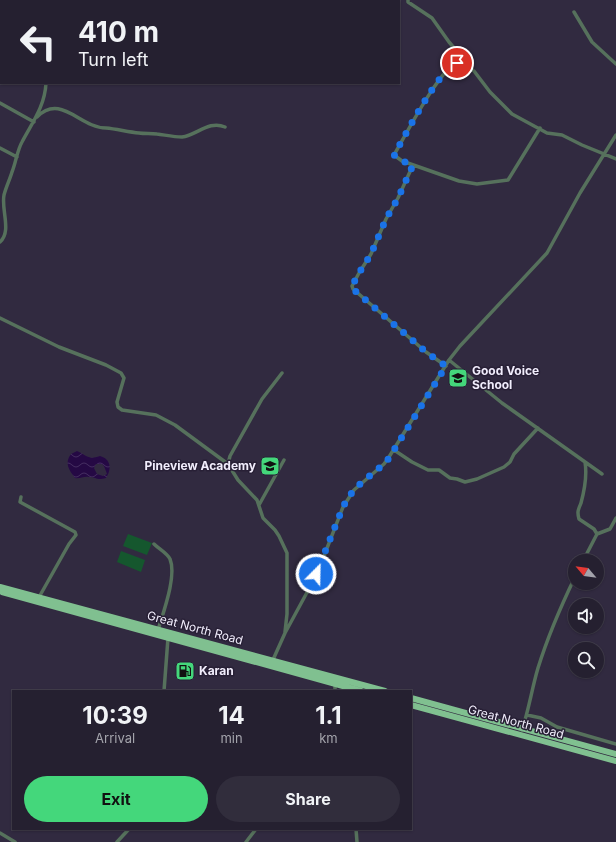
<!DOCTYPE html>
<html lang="en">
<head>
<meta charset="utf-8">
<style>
  :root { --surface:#252030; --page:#312d3c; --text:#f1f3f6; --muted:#a3a3ab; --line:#423e4c; --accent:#44d77b }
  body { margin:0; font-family:Inter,sans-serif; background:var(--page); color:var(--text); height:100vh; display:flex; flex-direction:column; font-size:15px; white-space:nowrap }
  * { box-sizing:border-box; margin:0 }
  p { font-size:13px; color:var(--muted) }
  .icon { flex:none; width:22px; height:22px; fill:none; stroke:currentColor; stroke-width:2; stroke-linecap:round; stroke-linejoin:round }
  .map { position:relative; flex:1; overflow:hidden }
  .side { position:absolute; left:12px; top:690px; width:400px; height:140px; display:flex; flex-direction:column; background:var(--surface); border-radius:0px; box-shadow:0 1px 3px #0004,0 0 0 1px var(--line) }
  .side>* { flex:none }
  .top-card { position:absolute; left:0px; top:0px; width:400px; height:84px; box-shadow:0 1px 3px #0004,0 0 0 1px var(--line); background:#252030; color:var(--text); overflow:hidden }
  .needle { width:26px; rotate:299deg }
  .controls { position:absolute; left:568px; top:554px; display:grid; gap:8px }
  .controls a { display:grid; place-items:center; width:36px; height:36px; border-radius:50%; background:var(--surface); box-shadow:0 1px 3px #0004,0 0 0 1px var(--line); font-size:20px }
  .pin { position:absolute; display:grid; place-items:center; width:34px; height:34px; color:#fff; margin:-17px; border:2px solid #fff; border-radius:50%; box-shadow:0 1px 4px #0007 }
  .me { position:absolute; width:44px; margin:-22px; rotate:23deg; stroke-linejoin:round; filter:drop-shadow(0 0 3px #0008) }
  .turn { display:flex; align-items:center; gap:14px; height:84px; padding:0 12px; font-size:18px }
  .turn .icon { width:52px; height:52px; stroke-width:2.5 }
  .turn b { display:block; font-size:28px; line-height:34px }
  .eta { display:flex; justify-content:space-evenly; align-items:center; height:68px; text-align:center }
  .eta b { font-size:24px; font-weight:700; line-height:28px }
  .button { display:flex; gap:8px; margin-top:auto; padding:8px 12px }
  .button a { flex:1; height:46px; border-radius:24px; background:var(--accent); color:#111; font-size:16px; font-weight:700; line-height:46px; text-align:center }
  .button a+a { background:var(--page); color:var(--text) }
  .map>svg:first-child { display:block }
  .green { fill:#15572e }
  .water { fill:url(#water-waves); fill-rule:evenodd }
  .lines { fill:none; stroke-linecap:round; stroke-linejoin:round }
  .minor { stroke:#56715c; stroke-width:3.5 }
  .trunk { stroke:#80c090; stroke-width:6 }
  .route { stroke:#1a73e8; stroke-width:7; stroke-dasharray:0 12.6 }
  .labels { text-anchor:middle; stroke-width:3; stroke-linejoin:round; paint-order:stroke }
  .poi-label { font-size:12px; font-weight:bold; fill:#f1edfc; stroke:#282036; text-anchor:start }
  .street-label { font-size:12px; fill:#f1edfc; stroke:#282036 }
</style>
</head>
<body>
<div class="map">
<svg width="616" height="842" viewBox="0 0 616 842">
  <defs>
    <pattern id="water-waves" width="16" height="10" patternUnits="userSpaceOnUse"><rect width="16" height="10" fill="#250944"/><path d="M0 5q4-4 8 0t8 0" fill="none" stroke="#452d60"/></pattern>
  </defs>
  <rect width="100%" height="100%" fill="#312a40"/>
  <path class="green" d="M128,534L152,543L147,555L123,546Z
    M121,551L145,560L141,572L117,562Z"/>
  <path class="water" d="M77,451C88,456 88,460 100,456C111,459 112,469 106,478C96,481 97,477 89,477C84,476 80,479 75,478C69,470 64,463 71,454ZM96,464H102L104,466L107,474L103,476L97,474L94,468Z"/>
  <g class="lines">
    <path class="minor" d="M408,0V2L432,18L449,42L472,69
      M60,1V0
      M574,12L592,42L616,64
      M0,103L34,122
      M37,117C61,93 80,128 106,128C117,129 128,132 139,133C145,134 151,133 157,134C165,135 174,137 182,137C197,135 209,120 225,127
      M540,128L508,180L477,184L459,181L402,161L394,155C404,138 440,68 457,63L474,71L490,92L512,114L547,133L562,135L582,145L616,159
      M0,148L17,157
      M413,165L398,198L386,219L371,254L359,273L352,286L353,289L426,352L446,366
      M0,242C12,231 1,210 4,195C6,187 10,179 12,172C16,162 17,151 22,142C32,123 45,106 46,83
      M0,318L59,347L106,365L121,373L124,378L117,402L118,407L122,410L156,415L175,425L228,464L238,480L257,500L263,518L275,530L279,536L287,553V614L285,632
      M449,360L502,403L602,474
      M394,450L412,462L428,470H439L450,478L457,479L465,482L477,479L504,467L510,462L514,454L538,428
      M585,462C587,474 584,492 581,503C578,510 577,512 579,519L594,529L597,534
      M228,464L230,456L262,399L282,373
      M21,497L20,502L75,532L76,535L69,544L38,599
      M259,505L284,460
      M154,544C159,549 167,553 170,559C177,576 163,613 158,630
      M583,561L597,534L610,529L616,518
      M272,662L285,633L317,574L343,507L354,490L384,464L389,457L449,360L460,346L547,253L580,193L616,135
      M335,683V691
      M164,691L168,638
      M527,715L541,718L557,727L616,744
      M522,730C529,709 532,688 538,668C548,636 561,606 575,577
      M356,829L357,842
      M0,833L15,842
      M117,842L129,829
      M246,842L256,829"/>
    <path class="trunk" d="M0,587L385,691
      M2,592L361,691
      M411,698L616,754
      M411,705L616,761"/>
  </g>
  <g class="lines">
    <path class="route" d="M316,574L343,507L349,496L360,484L384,464L389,458L446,366L426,352L353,289L352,286L359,273L371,254L386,219L398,198L413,165L402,161L394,155C404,138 440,67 457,63"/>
  </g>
  <defs>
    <g id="school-square" transform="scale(1)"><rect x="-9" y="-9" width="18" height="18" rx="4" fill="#44d77b" stroke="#282036"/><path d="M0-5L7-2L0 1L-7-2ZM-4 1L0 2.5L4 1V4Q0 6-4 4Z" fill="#111"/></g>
    <g id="fuel-square" transform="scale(1)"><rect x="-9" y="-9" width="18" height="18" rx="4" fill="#44d77b" stroke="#282036"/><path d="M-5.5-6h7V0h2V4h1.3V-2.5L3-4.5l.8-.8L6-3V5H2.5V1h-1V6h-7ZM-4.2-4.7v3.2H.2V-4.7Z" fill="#111"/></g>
  </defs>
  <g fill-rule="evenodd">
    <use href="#school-square" x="458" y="378"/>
    <use href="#school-square" x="270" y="466"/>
    <use href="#fuel-square" x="185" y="671"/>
  </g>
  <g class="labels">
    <g class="poi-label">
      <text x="472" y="375">Good Voice<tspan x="472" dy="14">School</tspan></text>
      <text x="256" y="470" text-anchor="end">Pineview Academy</text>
      <text x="199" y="675">Karan</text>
    </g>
    <g class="street-label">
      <text transform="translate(195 628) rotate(15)" y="4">Great North Road</text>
      <text transform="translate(516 722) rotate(15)" y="4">Great North Road</text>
    </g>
  </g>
</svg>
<div class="controls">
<a><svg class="needle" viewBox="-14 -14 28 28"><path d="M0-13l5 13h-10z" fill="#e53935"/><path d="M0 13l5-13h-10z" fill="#a3a3ab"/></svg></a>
<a><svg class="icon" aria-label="sound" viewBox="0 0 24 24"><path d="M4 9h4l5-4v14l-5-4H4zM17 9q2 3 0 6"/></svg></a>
<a><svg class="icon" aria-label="search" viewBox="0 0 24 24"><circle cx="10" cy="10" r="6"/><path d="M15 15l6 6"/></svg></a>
</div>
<div class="pin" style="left:457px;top:63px;background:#d93025"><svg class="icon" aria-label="arrive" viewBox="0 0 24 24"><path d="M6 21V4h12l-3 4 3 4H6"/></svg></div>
<svg class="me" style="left:316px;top:574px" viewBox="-20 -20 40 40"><circle r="17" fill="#1a73e8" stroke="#fff" stroke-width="3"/><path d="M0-11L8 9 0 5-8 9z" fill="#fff"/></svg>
<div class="top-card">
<div class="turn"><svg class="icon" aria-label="left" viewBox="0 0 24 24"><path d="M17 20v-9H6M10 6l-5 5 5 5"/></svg><div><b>410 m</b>Turn left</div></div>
</div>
<section class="side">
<div class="eta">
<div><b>10:39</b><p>Arrival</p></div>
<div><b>14</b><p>min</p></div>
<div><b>1.1</b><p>km</p></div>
</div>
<div class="button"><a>Exit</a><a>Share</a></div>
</section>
</div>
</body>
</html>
